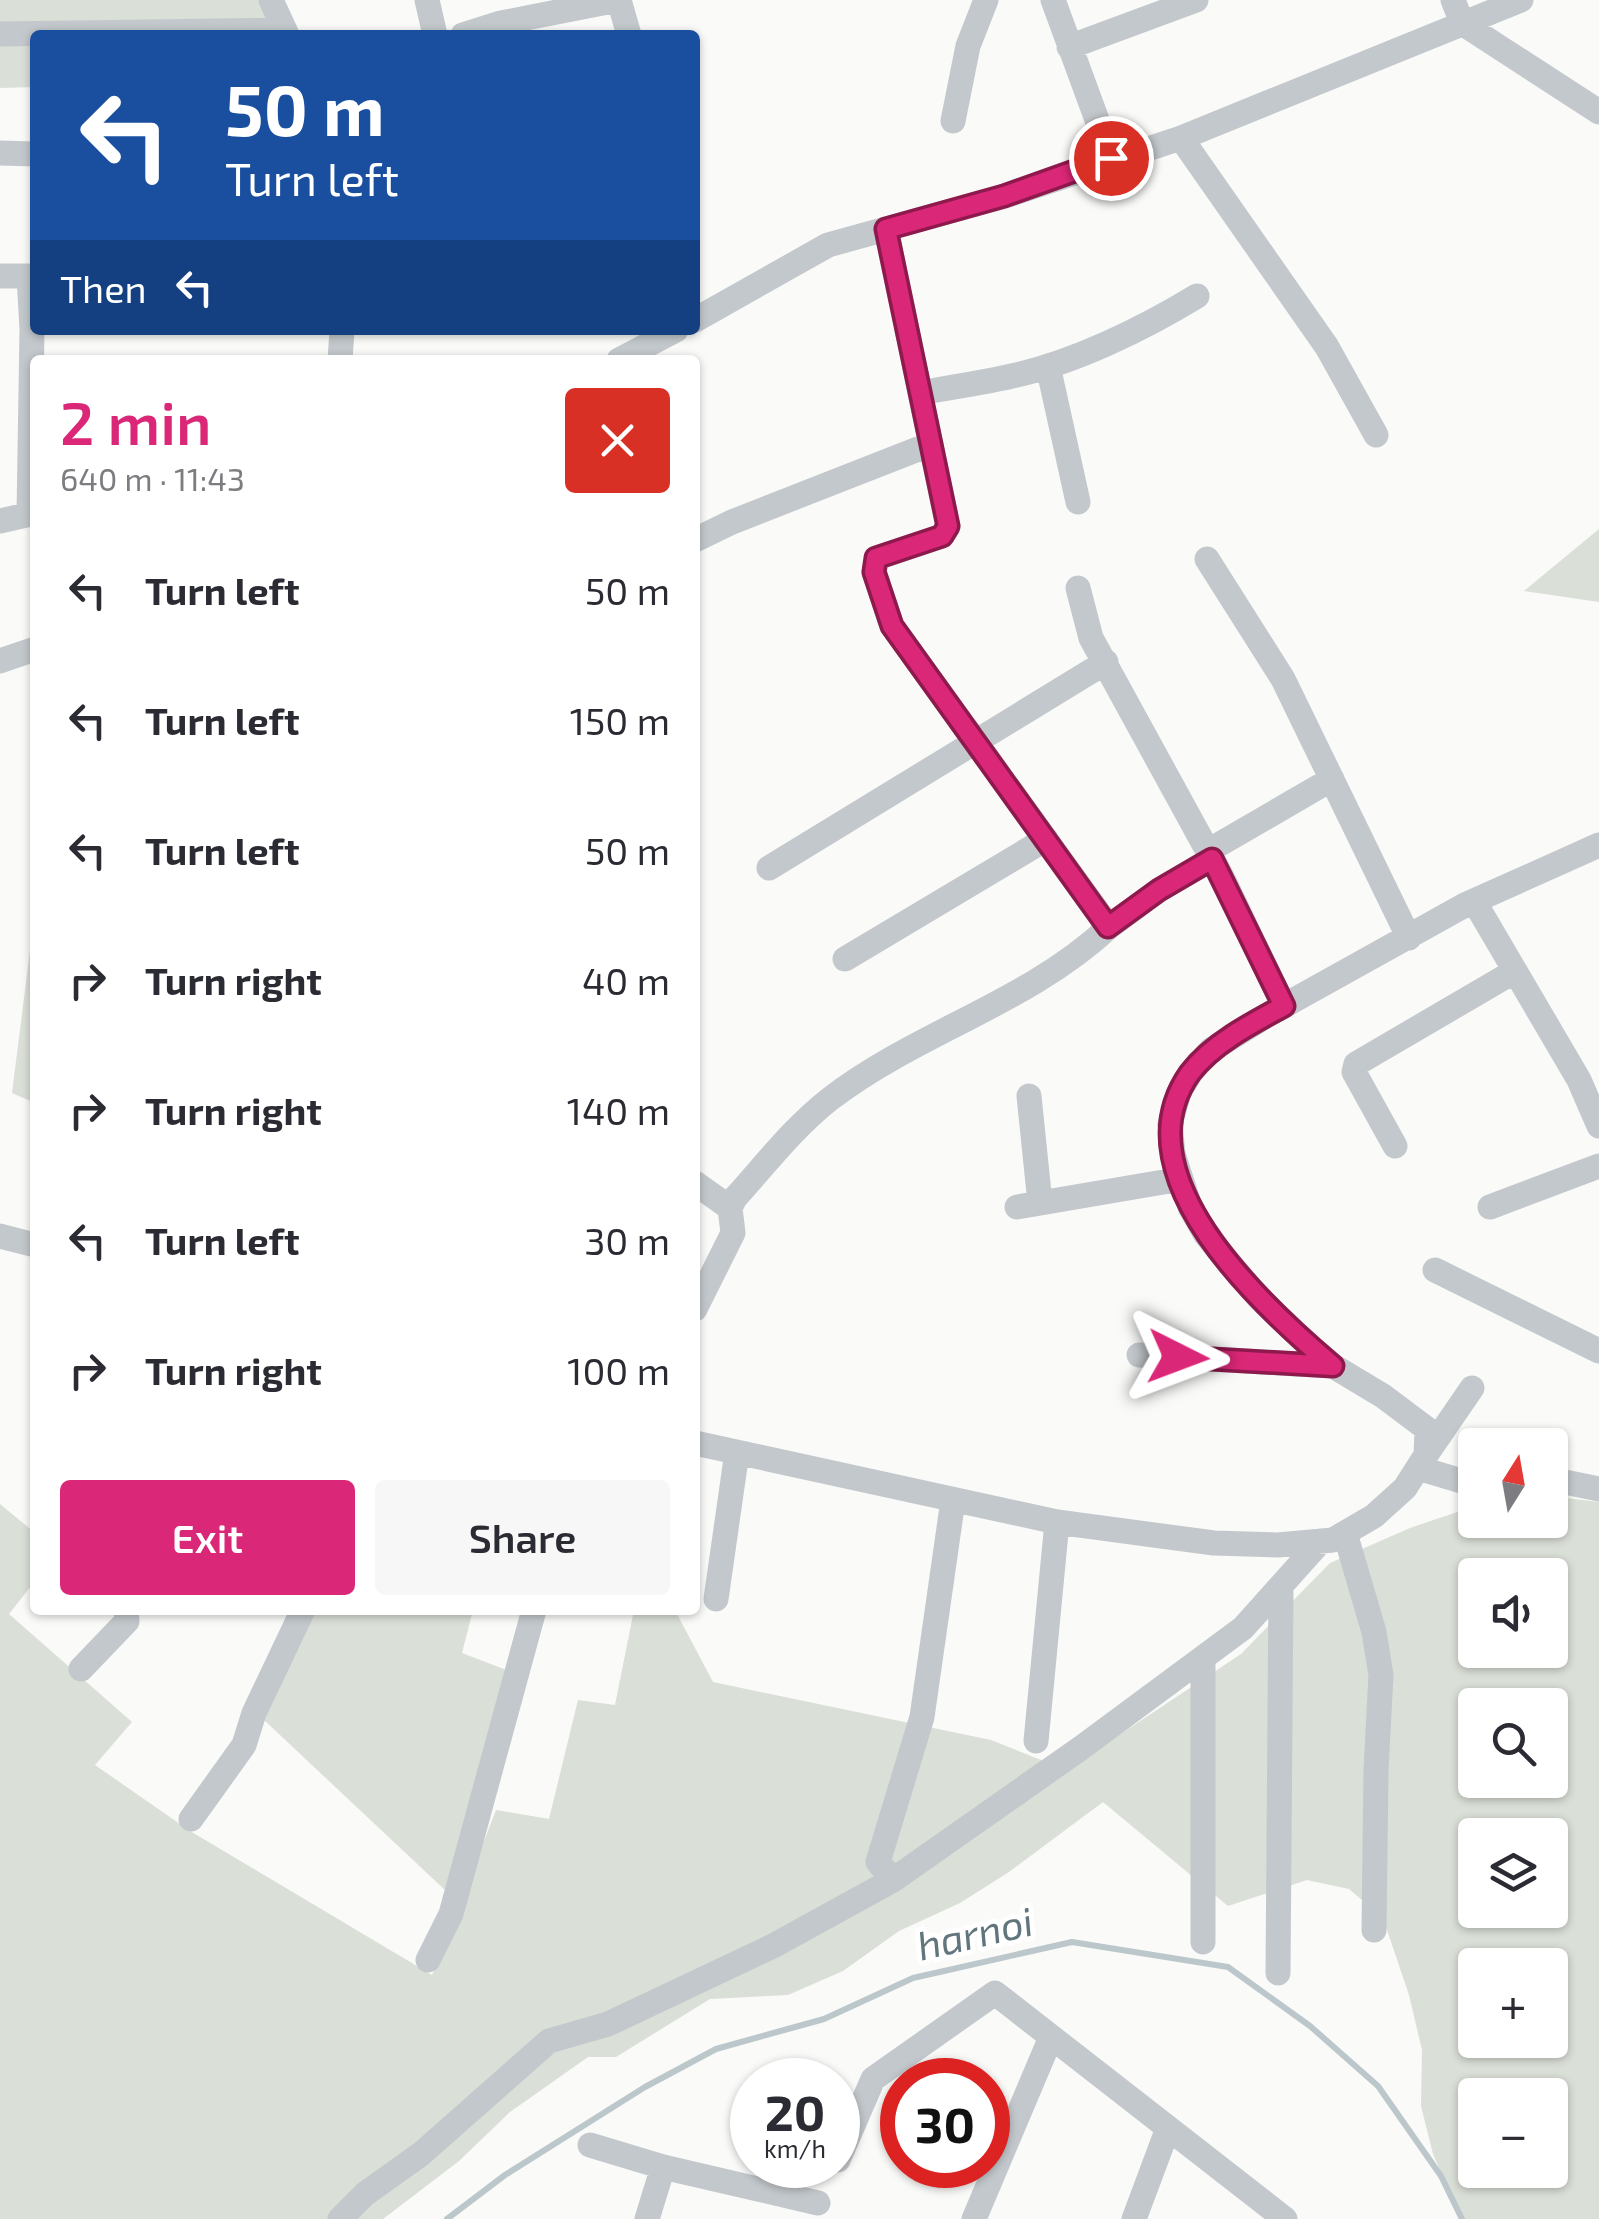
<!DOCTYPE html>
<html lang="en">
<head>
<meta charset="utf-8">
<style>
  :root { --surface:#fff; --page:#f7f7f7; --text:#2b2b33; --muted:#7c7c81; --accent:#db2777 }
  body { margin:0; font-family:"Exo 2",sans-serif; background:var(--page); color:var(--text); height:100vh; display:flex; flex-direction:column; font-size:38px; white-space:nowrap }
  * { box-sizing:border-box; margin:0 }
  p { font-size:32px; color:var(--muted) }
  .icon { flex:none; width:55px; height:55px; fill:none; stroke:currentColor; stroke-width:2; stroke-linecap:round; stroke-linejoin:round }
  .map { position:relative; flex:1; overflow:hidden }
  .side { position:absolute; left:30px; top:355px; width:670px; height:1260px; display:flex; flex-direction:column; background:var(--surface); border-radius:10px; box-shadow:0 2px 8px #0004 }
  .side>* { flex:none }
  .guide { position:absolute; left:30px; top:30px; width:670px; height:305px; border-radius:10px; box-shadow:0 2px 8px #0004; background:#1a4fa0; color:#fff; overflow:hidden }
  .needle { width:65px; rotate:11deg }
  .buttons { position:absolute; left:1458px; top:1428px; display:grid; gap:20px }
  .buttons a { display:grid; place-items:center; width:110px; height:110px; border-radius:10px; background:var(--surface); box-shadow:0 2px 8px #0004; font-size:50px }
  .speed { position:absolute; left:730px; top:2058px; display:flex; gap:20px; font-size:50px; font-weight:700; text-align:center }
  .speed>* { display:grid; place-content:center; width:130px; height:130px; border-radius:50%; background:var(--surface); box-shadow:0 2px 8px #0004; line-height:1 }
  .speed small { font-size:25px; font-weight:400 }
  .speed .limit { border:15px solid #d22; background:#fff; color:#111 }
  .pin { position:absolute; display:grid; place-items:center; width:85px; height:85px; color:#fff; margin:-42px; border:5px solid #fff; border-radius:50%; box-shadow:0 2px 10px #0007 }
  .me { position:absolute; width:110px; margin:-55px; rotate:93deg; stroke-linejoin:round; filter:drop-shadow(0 0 8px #0008) }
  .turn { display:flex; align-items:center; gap:35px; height:210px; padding:0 30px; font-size:45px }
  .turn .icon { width:130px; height:130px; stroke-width:2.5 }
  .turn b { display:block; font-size:70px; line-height:85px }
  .then { display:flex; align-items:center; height:95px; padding:0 30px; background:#0003; gap:20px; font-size:38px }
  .round { display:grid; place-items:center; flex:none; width:105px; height:105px; border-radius:10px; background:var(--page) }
  .headline { display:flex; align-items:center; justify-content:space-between; height:170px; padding:0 30px }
  h1 { font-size:60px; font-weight:600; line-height:75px; color:var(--accent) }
  .cta { display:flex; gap:20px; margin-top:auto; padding:20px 30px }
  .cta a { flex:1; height:115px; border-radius:10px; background:var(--accent); color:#fff; font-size:40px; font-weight:600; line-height:115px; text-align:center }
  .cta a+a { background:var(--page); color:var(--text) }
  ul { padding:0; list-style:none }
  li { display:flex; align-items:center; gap:30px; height:130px; padding:0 30px }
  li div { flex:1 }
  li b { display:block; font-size:38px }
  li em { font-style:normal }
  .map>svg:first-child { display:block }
  .green { fill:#dadfd7; fill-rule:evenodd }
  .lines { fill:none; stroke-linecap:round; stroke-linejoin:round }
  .stream { stroke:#bbc7cb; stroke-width:6 }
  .minor { stroke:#c3c8cc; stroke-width:25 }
  .route-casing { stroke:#8e194d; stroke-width:25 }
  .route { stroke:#db2777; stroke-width:18 }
  .labels { text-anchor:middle; stroke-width:10; stroke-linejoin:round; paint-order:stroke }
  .water-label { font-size:40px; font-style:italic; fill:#60757c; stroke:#fff }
</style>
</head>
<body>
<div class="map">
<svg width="1599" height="2219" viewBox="0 0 1599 2219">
  <rect width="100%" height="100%" fill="#fafaf8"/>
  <path class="green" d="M0,0H264L282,35H35V87L0,88Z
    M1599,529V602L1524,591Z
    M35,911V1103L12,1093Z
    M1550,1496L1599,1502V2219H1461L1433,2154L1421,2106L1422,2050L1409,1995L1383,1918L1349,1889L1307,1880L1228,1906L1103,1802L1009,1872L960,1903L899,1931L843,1971L788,1995L710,1999L616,2057H588L510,2112L459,2161L383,2219H0V1504L35,1533V1581L9,1614L132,1722L95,1765L190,1831L432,1975L496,1810L549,1819L578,1700L615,1705L634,1610L676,1612L713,1682L991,1740L1051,1764L1089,1755L1241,1654L1330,1563L1410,1528L1475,1506V1520H1550ZM1475,1575H1550V1650H1475ZM1475,1705H1550V1780H1475ZM1475,1835H1550V1910H1475ZM1475,1965H1550V2040H1475ZM1475,2095H1550V2170H1475Z
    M312,1610H473L462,1653L509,1671L446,1891L263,1719Z"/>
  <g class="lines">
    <path class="stream" d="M447,2219L505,2175L645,2087L716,2049L824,2019L913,1978L1072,1942L1228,1967L1310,2026L1378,2086L1441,2176L1462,2219"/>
    <path class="minor" d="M271,0L287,35
      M427,0L435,35
      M619,0L629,35
      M1053,0L1111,158
      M1453,0L1462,23L1599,112
      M0,34L285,30
      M463,35L501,23L618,0
      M1069,47L1196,0
      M953,121L968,46L986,0
      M1181,138L1327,347L1376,435
      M0,153L35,154
      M886,229L948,527L942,536L877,558L874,572L892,626L1109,927L1159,890L1212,859
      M0,276H29L32,329L29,514
      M695,320L828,245L1005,196L1181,138L1521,0
      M340,360L342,330
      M619,360L676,330
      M1048,366L1078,502
      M920,393C951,387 982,383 1012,376C1073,363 1143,329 1197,296
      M0,521L35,513
      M695,540L732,522L931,444
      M1207,559L1283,679L1409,938
      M1078,588L1091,638L1222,877L1284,1006
      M0,661L35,649
      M1208,851L1332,779
      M769,868L1106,662
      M1474,901L1579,1080L1599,1126
      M845,959L1046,839
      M1029,1096L1040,1203
      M1395,1146L1354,1072L1356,1064L1515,971
      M695,1183L730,1208
      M1017,1207L1181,1179
      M1490,1207L1599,1166
      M0,1236L35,1245
      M1435,1270L1599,1351
      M695,1309L733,1233L730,1208L735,1198C765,1165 794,1127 830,1099C917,1032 1028,1003 1109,927
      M1139,1355L1333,1366
      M695,1443L1057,1522L1214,1543L1278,1545L1333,1540L1374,1516L1405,1488L1426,1455L1427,1429L1383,1396L1333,1366L1306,1343L1259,1298L1206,1235L1190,1207L1173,1154L1170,1124L1179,1092L1192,1071L1211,1050L1271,1013L1465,905L1599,845
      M1426,1455L1472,1388
      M1418,1468L1475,1485
      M1550,1479L1599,1489
      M1345,1533L1374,1632L1381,1675L1376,1770L1374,1930
      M716,1599L737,1452
      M1203,1658V1942
      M81,1669L127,1621L126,1610
      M1036,1741L1057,1522
      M191,1819L244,1745L254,1713L303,1610
      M893,1880L878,1862L922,1717L953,1500
      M428,1960L451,1914L534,1610
      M1278,1973L1281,1586
      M590,2145L663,2167
      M838,2160L873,2079L995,1993L1285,2219
      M340,2219L365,2194L421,2154L549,2041L608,2024L773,1946L893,1880L1081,1748L1243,1628L1321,1541
      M647,2219L663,2167L818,2203
      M974,2219L1051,2037
      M1134,2219L1168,2128"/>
  </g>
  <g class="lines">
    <g class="route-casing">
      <path id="route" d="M1111,158L1004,196L886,229L948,526L942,536L876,558L874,572L892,626L1108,927L1159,890L1212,859L1284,1006C1252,1023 1212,1044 1190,1073C1118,1175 1262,1306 1333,1366L1178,1357"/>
    </g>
    <use href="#route" class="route"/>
  </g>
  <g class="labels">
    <g class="water-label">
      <text transform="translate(975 1934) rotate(-13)" y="14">harnoi</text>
    </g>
  </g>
</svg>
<div class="buttons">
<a><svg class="needle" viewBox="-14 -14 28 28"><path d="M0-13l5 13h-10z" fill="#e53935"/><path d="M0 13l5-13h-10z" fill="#7c7c81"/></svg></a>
<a><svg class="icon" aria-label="sound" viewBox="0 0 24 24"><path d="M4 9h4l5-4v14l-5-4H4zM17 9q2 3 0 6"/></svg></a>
<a><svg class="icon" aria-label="search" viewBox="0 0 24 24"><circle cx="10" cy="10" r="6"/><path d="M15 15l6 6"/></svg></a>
<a><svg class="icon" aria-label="layers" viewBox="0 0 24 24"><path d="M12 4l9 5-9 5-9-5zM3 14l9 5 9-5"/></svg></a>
<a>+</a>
<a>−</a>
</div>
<div class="speed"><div>20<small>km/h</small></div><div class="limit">30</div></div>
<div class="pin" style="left:1111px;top:158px;background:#d93025"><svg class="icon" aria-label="arrive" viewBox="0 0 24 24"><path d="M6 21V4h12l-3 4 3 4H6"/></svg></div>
<svg class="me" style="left:1178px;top:1357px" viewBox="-20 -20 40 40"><path d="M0-17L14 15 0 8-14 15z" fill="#db2777" stroke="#fff" stroke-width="4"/></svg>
<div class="guide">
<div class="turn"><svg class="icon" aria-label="left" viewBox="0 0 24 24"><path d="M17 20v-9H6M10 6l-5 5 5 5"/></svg><div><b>50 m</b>Turn left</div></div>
<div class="then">Then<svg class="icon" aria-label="left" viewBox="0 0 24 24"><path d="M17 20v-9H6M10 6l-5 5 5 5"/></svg></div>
</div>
<section class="side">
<div class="headline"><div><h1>2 min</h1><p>640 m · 11:43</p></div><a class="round" style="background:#d93025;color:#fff"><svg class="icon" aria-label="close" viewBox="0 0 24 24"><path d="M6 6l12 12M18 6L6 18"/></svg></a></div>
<ul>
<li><svg class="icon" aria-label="left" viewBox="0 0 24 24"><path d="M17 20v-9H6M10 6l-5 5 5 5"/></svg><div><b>Turn left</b></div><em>50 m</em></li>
<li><svg class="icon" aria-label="left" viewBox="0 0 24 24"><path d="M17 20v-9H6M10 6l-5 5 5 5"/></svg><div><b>Turn left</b></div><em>150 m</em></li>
<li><svg class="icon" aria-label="left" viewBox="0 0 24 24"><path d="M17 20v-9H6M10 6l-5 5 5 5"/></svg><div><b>Turn left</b></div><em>50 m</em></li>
<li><svg class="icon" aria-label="right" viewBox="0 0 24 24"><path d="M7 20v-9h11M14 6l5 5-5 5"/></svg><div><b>Turn right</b></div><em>40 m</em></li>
<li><svg class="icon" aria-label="right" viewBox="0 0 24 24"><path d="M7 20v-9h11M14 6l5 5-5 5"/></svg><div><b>Turn right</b></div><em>140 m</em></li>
<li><svg class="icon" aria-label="left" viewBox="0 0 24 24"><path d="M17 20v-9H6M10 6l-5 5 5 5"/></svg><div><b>Turn left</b></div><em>30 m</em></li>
<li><svg class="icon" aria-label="right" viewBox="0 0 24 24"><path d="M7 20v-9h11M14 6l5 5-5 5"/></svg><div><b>Turn right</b></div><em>100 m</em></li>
</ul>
<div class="cta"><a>Exit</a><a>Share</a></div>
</section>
</div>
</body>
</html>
